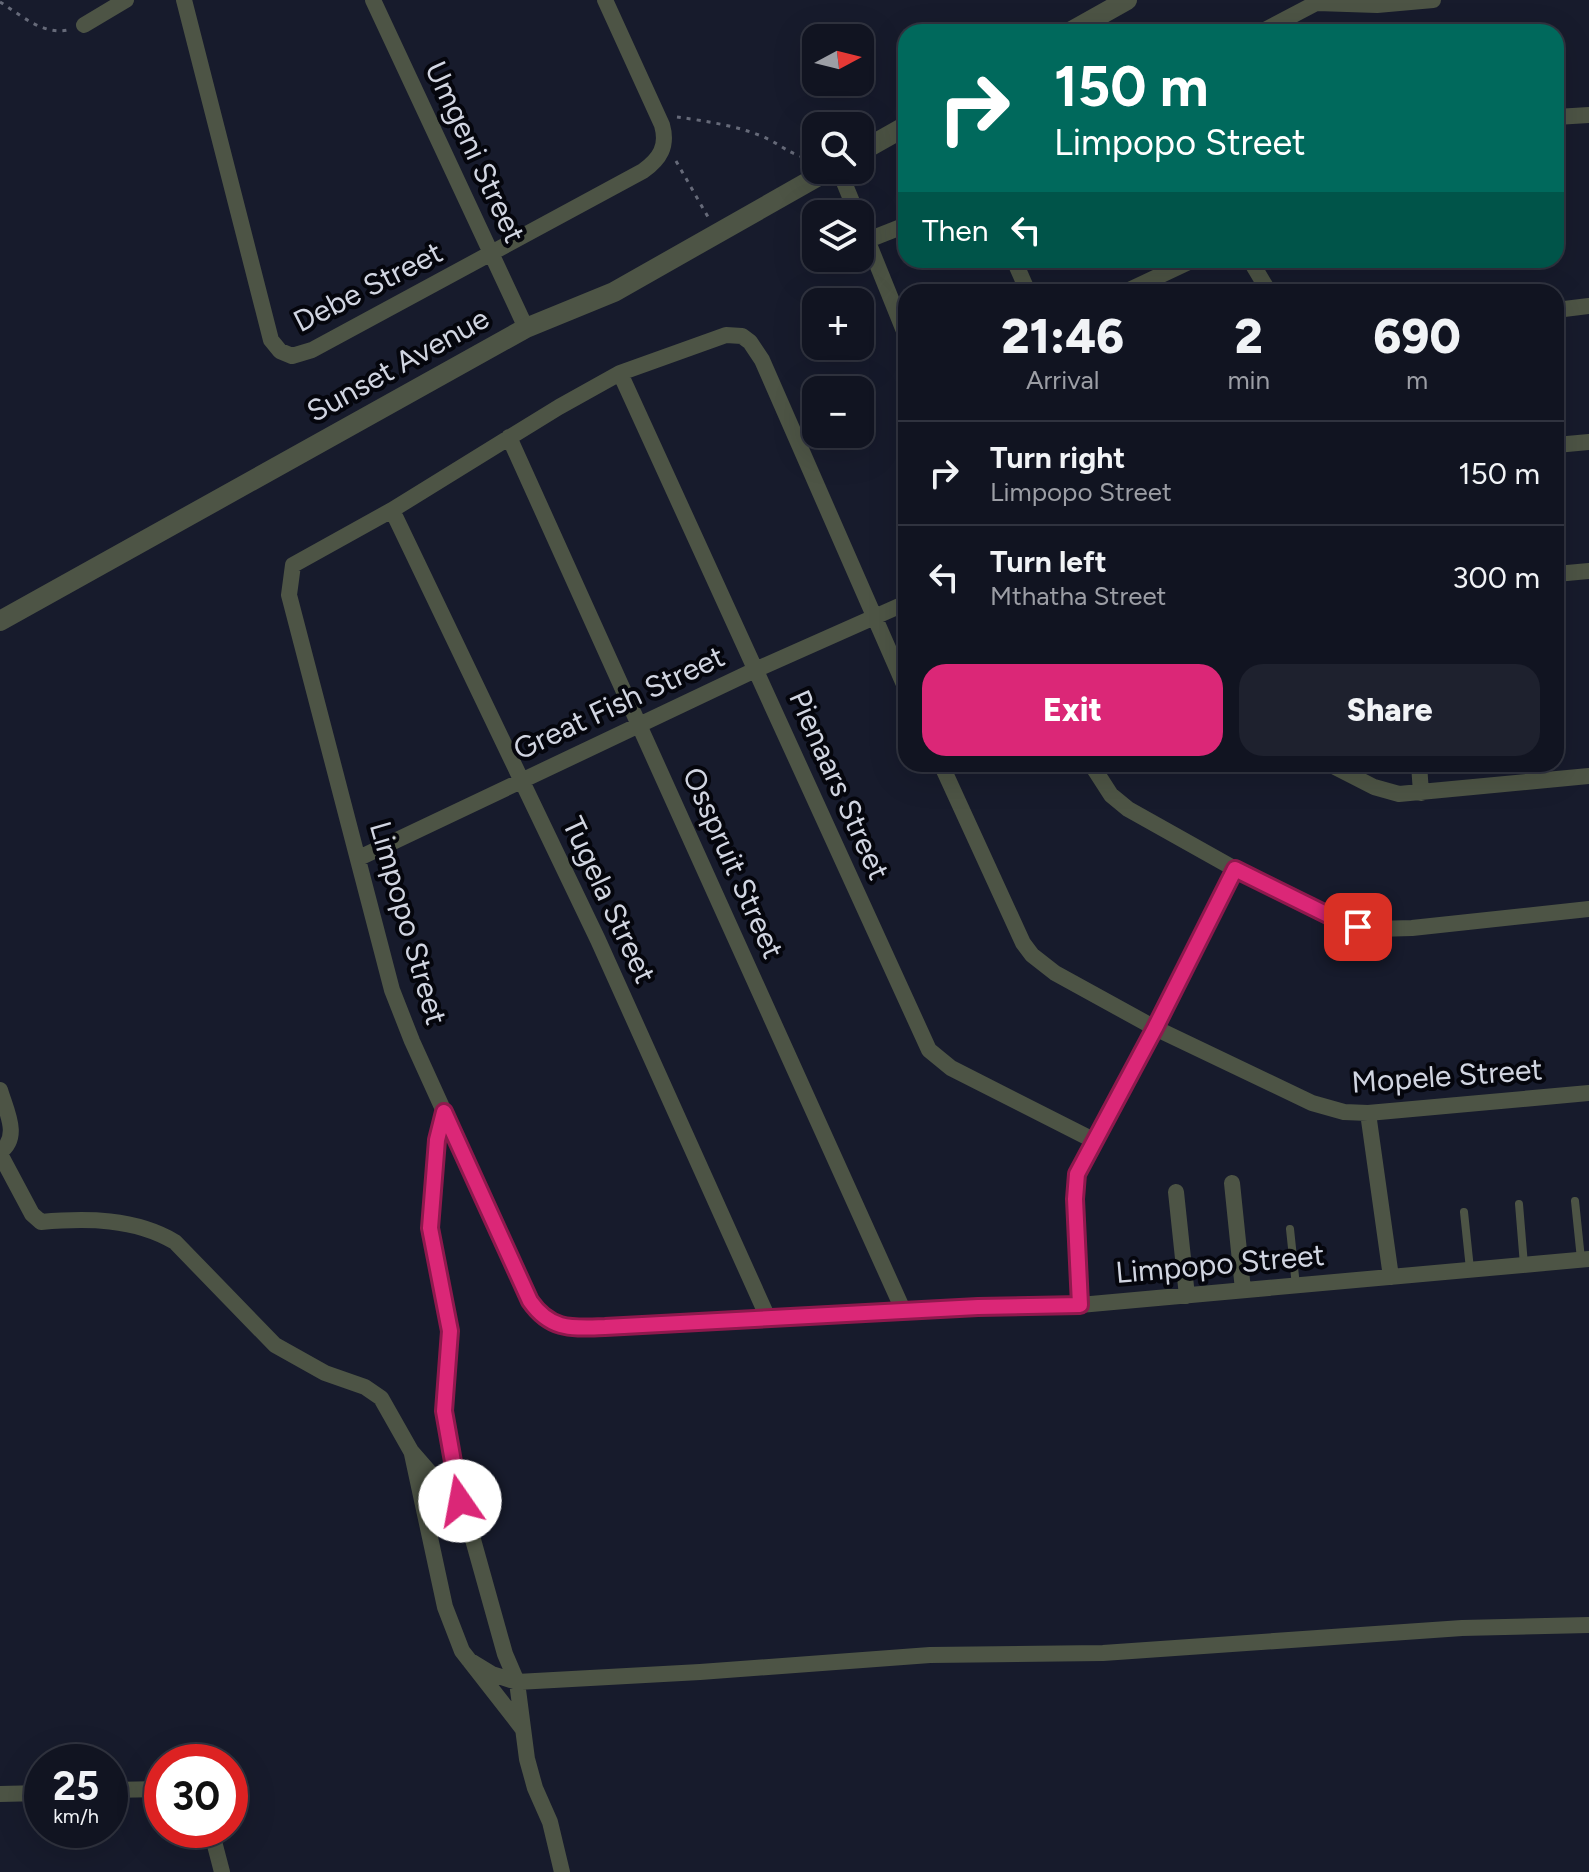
<!DOCTYPE html>
<html lang="en">
<head>
<meta charset="utf-8">
<style>
  :root { --surface:#111421; --page:#1e212e; --text:#f1f3f6; --muted:#9c9ea5; --line:#30333f; --accent:#db2777 }
  body { margin:0; font-family:Figtree,sans-serif; background:var(--page); color:var(--text); height:100vh; display:flex; flex-direction:column; font-size:30px; white-space:nowrap }
  * { box-sizing:border-box; margin:0 }
  p { font-size:26px; color:var(--muted) }
  .icon { flex:none; width:44px; height:44px; fill:none; stroke:currentColor; stroke-width:2; stroke-linecap:round; stroke-linejoin:round }
  .map { position:relative; flex:1; overflow:hidden }
  .sheet { position:absolute; left:898px; top:284px; width:666px; height:488px; display:flex; flex-direction:column; background:var(--surface); border-radius:24px; box-shadow:0 8px 32px #0002,0 0 0 2px var(--line) }
  .sheet>* { flex:none }
  .banner { position:absolute; left:898px; top:24px; width:666px; height:244px; border-radius:24px; box-shadow:0 8px 32px #0002,0 0 0 2px var(--line); background:#00695c; color:#fff; overflow:hidden }
  .needle { width:52px; rotate:83deg }
  .tools { position:absolute; left:802px; top:24px; display:grid; gap:16px }
  .tools a { display:grid; place-items:center; width:72px; height:72px; border-radius:16px; background:var(--surface); box-shadow:0 8px 32px #0002,0 0 0 2px var(--line); font-size:40px }
  .speed { position:absolute; left:24px; top:1744px; display:flex; gap:16px; font-size:40px; font-weight:700; text-align:center }
  .speed>* { display:grid; place-content:center; width:104px; height:104px; border-radius:50%; background:var(--surface); box-shadow:0 8px 32px #0002,0 0 0 2px var(--line); line-height:1 }
  .speed small { font-size:20px; font-weight:400 }
  .speed .limit { border:12px solid #d22; background:#fff; color:#111 }
  .pin { position:absolute; display:grid; place-items:center; width:68px; height:68px; color:#fff; margin:-34px; border-radius:16px; box-shadow:0 4px 12px #0006 }
  .me { position:absolute; width:88px; margin:-44px; rotate:348deg; stroke-linejoin:round; filter:drop-shadow(0 0 6px #0008) }
  .turn { display:flex; align-items:center; gap:28px; height:168px; padding:0 24px; font-size:36px }
  .turn .icon { width:104px; height:104px; stroke-width:2.5 }
  .turn b { display:block; font-size:56px; line-height:68px }
  .then { display:flex; align-items:center; height:76px; padding:0 24px; background:#0003; gap:16px; font-size:30px }
  .eta { display:flex; justify-content:space-evenly; align-items:center; height:136px; text-align:center }
  .eta b { font-size:48px; font-weight:800; line-height:56px }
  .primary-button { display:flex; gap:16px; margin-top:auto; padding:16px 24px }
  .primary-button a { flex:1; height:92px; border-radius:24px; background:var(--accent); color:#fff; font-size:32px; font-weight:800; line-height:92px; text-align:center }
  .primary-button a+a { background:var(--page); color:var(--text) }
  ul { padding:0; list-style:none }
  li { display:flex; align-items:center; gap:24px; height:104px; padding:0 24px; border-top:2px solid var(--line) }
  li div { flex:1 }
  li b { display:block; font-size:30px }
  li em { font-style:normal }
  .map>svg:first-child { display:block }
  .lines { fill:none; stroke-linecap:round; stroke-linejoin:round }
  .path { stroke:#666a79; stroke-width:3; stroke-dasharray:4 6; stroke-linecap:butt }
  .service { stroke:#4d5445; stroke-width:8 }
  .minor { stroke:#4d5445; stroke-width:16 }
  .tertiary { stroke:#4d5445; stroke-width:20 }
  .route-casing { stroke:#8e194d; stroke-width:20 }
  .route { stroke:#db2777; stroke-width:14 }
  .labels { text-anchor:middle; stroke-width:8; stroke-linejoin:round; paint-order:stroke }
  .street-label { font-size:30px; fill:#d1d5e1; stroke:#05060d }
</style>
</head>
<body>
<div class="map">
<svg width="1589" height="1872" viewBox="0 0 1589 1872">
  <rect width="100%" height="100%" fill="#171b2c"/>
  <g class="lines">
    <path class="path" d="M0,2C21,15 42,35 68,30
      M677,117C706,121 745,127 770,140C788,150 789,153 810,159
      M676,161L708,217"/>
    <path class="service" d="M1575,1201L1581,1259
      M1519,1204L1524,1265
      M1464,1212L1470,1269
      M1290,1229L1296,1286"/>
    <path class="minor" d="M184,0L271,340L280,351L292,356L312,350L643,171C660,159 668,146 662,125L605,0
      M373,0L526,328
      M1317,3L1377,5L1433,0
      M84,25L126,0
      M1261,32L1322,0
      M1556,117L1589,115
      M839,170L857,214
      M860,222L906,336
      M868,240L906,225
      M1014,260L1028,292
      M1250,260L1269,292
      M1125,292L1193,260
      M1556,310L1589,306
      M620,373L929,1050L951,1068L1093,1140
      M509,437L904,1312
      M1556,445L1589,442
      M392,510L598,940L768,1318
      M1556,574L1589,571
      M906,689L762,360L750,342L742,336L726,335L620,373L559,407L392,510L293,565L289,595L392,990L412,1041L530,1301C544,1320 556,1326 579,1328L978,1307L1080,1305L1589,1259
      M941,764L1023,943L1032,955L1055,973L1155,1028L1312,1103L1344,1112L1368,1113L1589,1093
      M1091,764L1111,795L1128,809L1235,869L1342,922L1376,929L1412,928L1589,909
      M1329,764L1374,787L1399,794L1589,776
      M1419,764L1421,793
      M359,858L755,670L906,603
      M0,1090C6,1111 21,1137 0,1152
      M444,1112L437,1140L430,1228L450,1331L444,1411L460,1501
      M1368,1113L1391,1277
      M0,1154L32,1214L41,1222C86,1218 135,1218 175,1242L275,1345L325,1373L365,1387L381,1398L411,1451L438,1482L460,1501L465,1511L505,1654L517,1682L527,1759L535,1788L550,1822L562,1872
      M1232,1183L1243,1290
      M1176,1192L1187,1296
      M1080,1305L1075,1199L1077,1174L1155,1028L1235,869
      M412,1454L445,1607L462,1651L522,1728
      M469,1660L492,1674L517,1682L700,1672L930,1655L1103,1653L1462,1628L1589,1625
      M110,1790L162,1789
      M0,1794L42,1793
      M211,1830L222,1872"/>
    <path class="tertiary" d="M1070,32L1127,0
      M860,152L906,126
      M0,621L526,328L614,292L829,170"/>
  </g>
  <g class="lines">
    <g class="route-casing">
      <path id="route" d="M460,1501L444,1411L450,1331L430,1228L437,1140L444,1112L530,1301C551,1331 572,1328 605,1327L978,1307L1080,1305L1075,1199L1077,1174L1155,1028L1235,869L1342,922L1358,927"/>
    </g>
    <use href="#route" class="route"/>
  </g>
  <g class="labels">
    <g class="street-label">
      <text transform="translate(475 152) rotate(65)" y="10">Umgeni Street</text>
      <text transform="translate(368 287) rotate(-27)" y="10">Debe Street</text>
      <text transform="translate(398 365) rotate(-29)" y="10">Sunset Avenue</text>
      <text transform="translate(619 703) rotate(-25)" y="10">Great Fish Street</text>
      <text transform="translate(839 785) rotate(66)" y="10">Pienaars Street</text>
      <text transform="translate(733 863) rotate(66)" y="10">Osspruit Street</text>
      <text transform="translate(609 900) rotate(65)" y="10">Tugela Street</text>
      <text transform="translate(408 923) rotate(74)" y="10">Limpopo Street</text>
      <text transform="translate(1447 1076) rotate(-4)" y="10">Mopele Street</text>
      <text transform="translate(1220 1264) rotate(-5)" y="10">Limpopo Street</text>
    </g>
  </g>
</svg>
<div class="tools">
<a><svg class="needle" viewBox="-14 -14 28 28"><path d="M0-13l5 13h-10z" fill="#e53935"/><path d="M0 13l5-13h-10z" fill="#9c9ea5"/></svg></a>
<a><svg class="icon" aria-label="search" viewBox="0 0 24 24"><circle cx="10" cy="10" r="6"/><path d="M15 15l6 6"/></svg></a>
<a><svg class="icon" aria-label="layers" viewBox="0 0 24 24"><path d="M12 4l9 5-9 5-9-5zM3 14l9 5 9-5"/></svg></a>
<a>+</a>
<a>−</a>
</div>
<div class="speed"><div>25<small>km/h</small></div><div class="limit">30</div></div>
<div class="pin" style="left:1358px;top:927px;background:#d93025"><svg class="icon" aria-label="arrive" viewBox="0 0 24 24"><path d="M6 21V4h12l-3 4 3 4H6"/></svg></div>
<svg class="me" style="left:460px;top:1501px" viewBox="-20 -20 40 40"><circle r="19" fill="#fff"/><path d="M0-13L10 11 0 6-10 11z" fill="#db2777"/></svg>
<div class="banner">
<div class="turn"><svg class="icon" aria-label="right" viewBox="0 0 24 24"><path d="M7 20v-9h11M14 6l5 5-5 5"/></svg><div><b>150 m</b>Limpopo Street</div></div>
<div class="then">Then<svg class="icon" aria-label="left" viewBox="0 0 24 24"><path d="M17 20v-9H6M10 6l-5 5 5 5"/></svg></div>
</div>
<section class="sheet">
<div class="eta">
<div><b>21:46</b><p>Arrival</p></div>
<div><b>2</b><p>min</p></div>
<div><b>690</b><p>m</p></div>
</div>
<ul>
<li><svg class="icon" aria-label="right" viewBox="0 0 24 24"><path d="M7 20v-9h11M14 6l5 5-5 5"/></svg><div><b>Turn right</b><p>Limpopo Street</p></div><em>150 m</em></li>
<li><svg class="icon" aria-label="left" viewBox="0 0 24 24"><path d="M17 20v-9H6M10 6l-5 5 5 5"/></svg><div><b>Turn left</b><p>Mthatha Street</p></div><em>300 m</em></li>
</ul>
<div class="primary-button"><a>Exit</a><a>Share</a></div>
</section>
</div>
</body>
</html>
